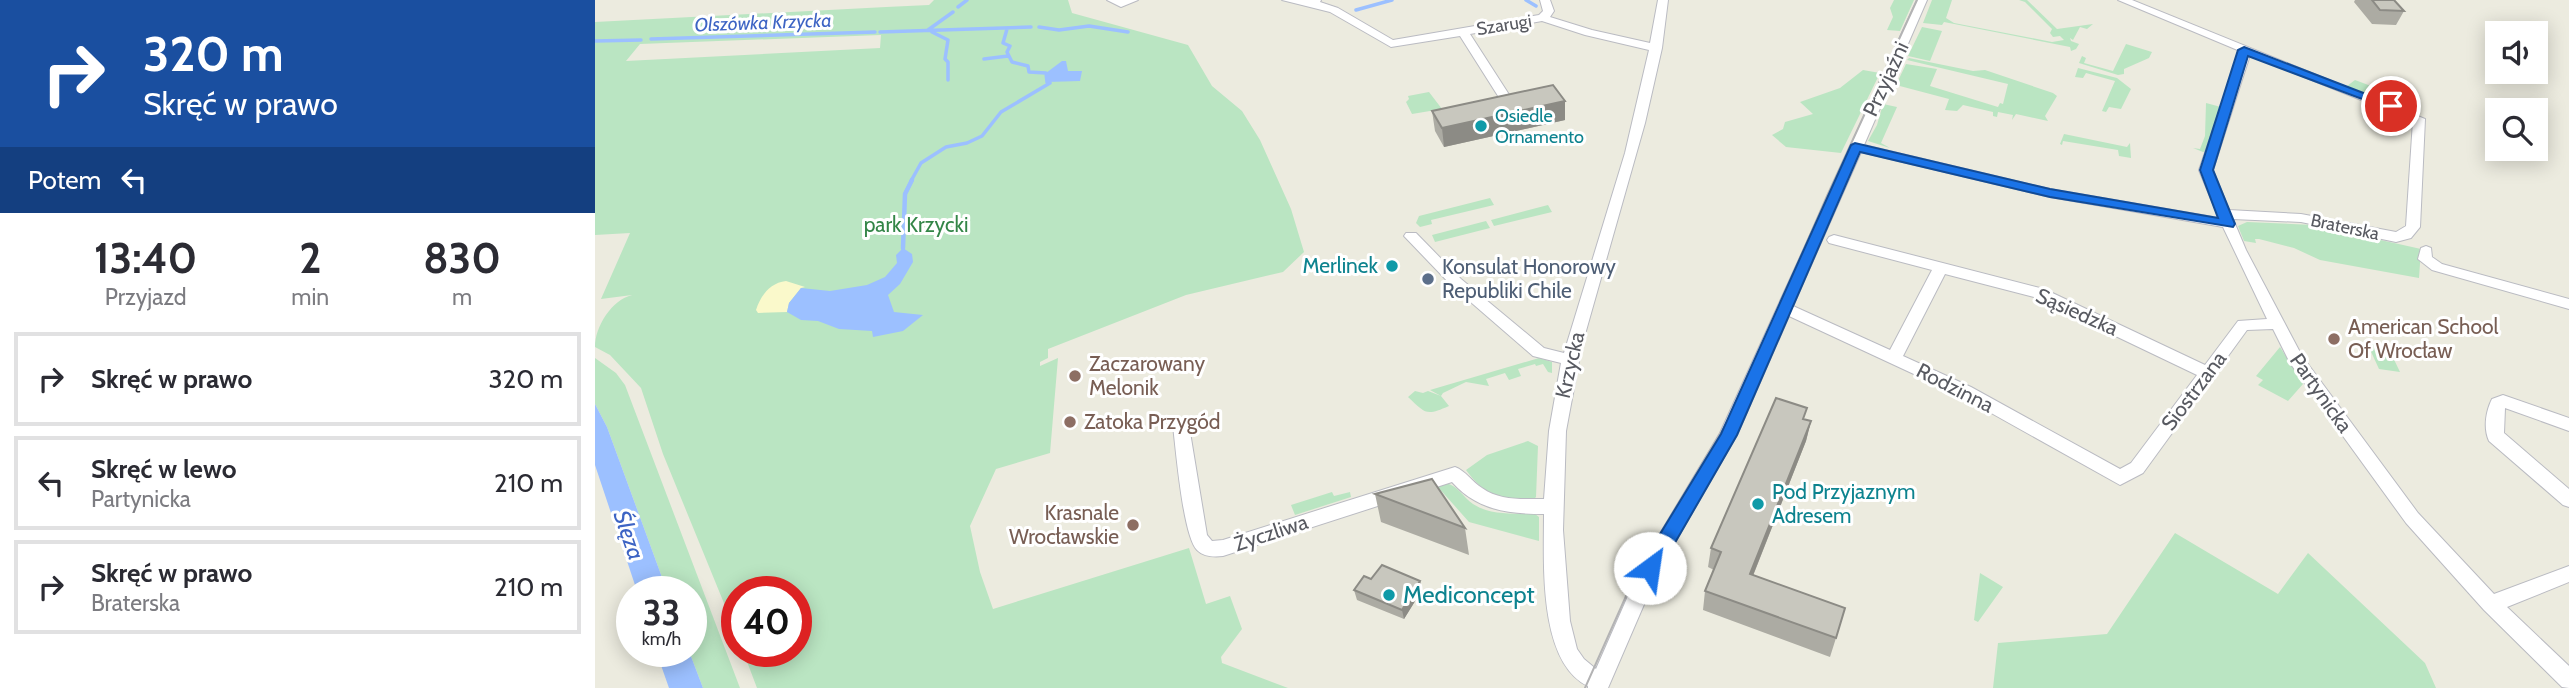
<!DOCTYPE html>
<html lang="pl">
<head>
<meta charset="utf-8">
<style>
  :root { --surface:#fff; --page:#f2f2f3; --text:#2b2b33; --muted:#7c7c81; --line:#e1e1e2 }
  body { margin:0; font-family:Cabin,sans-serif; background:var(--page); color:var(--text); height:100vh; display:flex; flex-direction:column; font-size:26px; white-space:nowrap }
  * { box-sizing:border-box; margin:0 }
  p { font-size:23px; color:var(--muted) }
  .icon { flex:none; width:38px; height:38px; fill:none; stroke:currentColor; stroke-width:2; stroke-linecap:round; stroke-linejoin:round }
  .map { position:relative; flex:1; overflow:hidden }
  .sheet { display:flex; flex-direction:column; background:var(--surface); width:595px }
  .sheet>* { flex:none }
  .banner { background:#1a4fa0; color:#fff; overflow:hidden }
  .tools { position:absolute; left:1890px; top:21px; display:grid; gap:14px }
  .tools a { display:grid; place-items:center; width:63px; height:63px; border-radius:0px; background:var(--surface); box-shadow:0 4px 18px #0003; font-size:35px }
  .speed { position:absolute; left:21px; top:576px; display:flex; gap:14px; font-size:35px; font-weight:700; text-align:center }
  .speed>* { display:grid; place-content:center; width:91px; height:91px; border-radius:50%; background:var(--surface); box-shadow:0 4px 18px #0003; line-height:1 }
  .speed small { font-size:18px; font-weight:400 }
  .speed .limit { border:10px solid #d22; background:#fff; color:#111 }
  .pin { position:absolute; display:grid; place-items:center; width:60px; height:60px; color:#fff; margin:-30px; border:4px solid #fff; border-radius:50%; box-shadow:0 2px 7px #0007 }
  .me { position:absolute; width:77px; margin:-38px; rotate:31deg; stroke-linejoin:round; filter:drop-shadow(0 0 5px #0008) }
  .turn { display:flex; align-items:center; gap:24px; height:147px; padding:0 28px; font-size:32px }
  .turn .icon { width:91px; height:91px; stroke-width:2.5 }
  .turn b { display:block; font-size:49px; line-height:60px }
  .then { display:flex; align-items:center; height:66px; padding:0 28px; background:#0003; gap:14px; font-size:26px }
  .eta { display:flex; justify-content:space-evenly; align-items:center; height:119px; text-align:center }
  .eta b { font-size:42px; font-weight:700; line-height:49px }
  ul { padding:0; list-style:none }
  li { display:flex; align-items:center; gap:21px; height:94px; margin:0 14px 10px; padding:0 14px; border:4px solid var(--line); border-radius:0px }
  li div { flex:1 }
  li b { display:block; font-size:26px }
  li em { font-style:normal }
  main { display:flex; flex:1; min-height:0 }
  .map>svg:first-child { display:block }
  .green { fill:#bae5c2; fill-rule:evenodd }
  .sand { fill:#faf9cb }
  .water { fill:#9cc0ff }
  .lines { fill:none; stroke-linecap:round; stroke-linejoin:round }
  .stream-far1 { stroke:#9cc0ff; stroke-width:3.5 }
  .stream { stroke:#9cc0ff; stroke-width:4.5 }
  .minor-casing { stroke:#babbc2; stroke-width:2 }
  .minor { fill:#fff; fill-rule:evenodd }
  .tram { stroke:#b3b3b4; stroke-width:2 }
  .wall { fill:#acaba3 }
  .shaded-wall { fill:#8c8b85 }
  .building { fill:#c8c7be; stroke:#8c8b85; stroke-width:2 }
  .route { fill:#1a73e8; stroke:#114b97; stroke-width:2 }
  .culture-dot { fill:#0f9aa8; stroke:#fff; stroke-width:2.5 }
  .service-dot { fill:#5c6f8a; stroke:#fff; stroke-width:2.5 }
  .education-dot { fill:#8d6e63; stroke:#fff; stroke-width:2.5 }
  .labels { text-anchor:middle; stroke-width:6; stroke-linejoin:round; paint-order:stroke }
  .far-street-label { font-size:18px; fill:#585a61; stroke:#fff }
  .far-culture-label { font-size:18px; fill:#0d838f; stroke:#fff; text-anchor:start }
  .far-water-label { font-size:19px; font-style:italic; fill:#3d64c4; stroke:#fff }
  .street-label { font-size:21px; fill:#585a61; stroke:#fff }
  .park-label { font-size:21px; fill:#338547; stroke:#fff }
  .culture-label { font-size:21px; fill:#0d838f; stroke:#fff; text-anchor:end }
  .service-label { font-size:21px; fill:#4e5e75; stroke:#fff; text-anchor:start }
  .education-label { font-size:21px; fill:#785e54; stroke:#fff; text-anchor:start }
  .water-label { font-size:23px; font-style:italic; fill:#3d64c4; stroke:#fff }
  .near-culture-label { font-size:24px; fill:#0d838f; stroke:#fff; text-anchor:start }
</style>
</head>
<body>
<main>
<section class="sheet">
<div class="banner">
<div class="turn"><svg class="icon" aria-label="right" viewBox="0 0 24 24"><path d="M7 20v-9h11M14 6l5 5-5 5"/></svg><div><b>320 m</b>Skręć w prawo</div></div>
<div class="then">Potem<svg class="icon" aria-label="left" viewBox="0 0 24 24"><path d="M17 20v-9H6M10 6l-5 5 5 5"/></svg></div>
</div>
<div class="eta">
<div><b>13:40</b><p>Przyjazd</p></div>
<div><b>2</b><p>min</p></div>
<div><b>830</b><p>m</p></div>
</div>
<ul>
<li><svg class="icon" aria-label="right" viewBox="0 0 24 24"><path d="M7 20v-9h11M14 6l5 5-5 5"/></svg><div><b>Skręć w prawo</b></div><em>320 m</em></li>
<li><svg class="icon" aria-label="left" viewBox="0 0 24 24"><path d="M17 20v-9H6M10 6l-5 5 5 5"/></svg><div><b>Skręć w lewo</b><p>Partynicka</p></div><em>210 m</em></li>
<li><svg class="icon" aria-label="right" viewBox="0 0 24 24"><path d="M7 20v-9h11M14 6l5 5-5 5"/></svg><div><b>Skręć w prawo</b><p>Braterska</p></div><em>210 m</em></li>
</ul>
</section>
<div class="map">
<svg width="1974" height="688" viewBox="0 0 1974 688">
  <rect width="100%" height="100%" fill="#ecebdf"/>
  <path class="green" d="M339,0H473L477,13L593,45L617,86L647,111L665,140L696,209L709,252L688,272L591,295L453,349V358L445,362V366L463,358L455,453L401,469L375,526L385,572L398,609L594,548L611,604L635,596L647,629L626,657L627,663L693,688H162L148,651H201V592H142V635L68,454L46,388L15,355L0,347C0,326 17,300 37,295L6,299L35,233L0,235V22L291,7L334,5ZM286,35L285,48L31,61L45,44Z
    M1299,0H1319L1305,31L1292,30L1298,17L1295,8Z
    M1337,0H1357L1351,18L1359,23L1457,42L1469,40L1465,36L1458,37L1455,33L1457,29L1430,2L1424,0H1432L1462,29L1498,24L1492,29L1485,27L1478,40L1475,38L1476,41L1484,44L1481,49L1476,51L1475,47L1349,22L1347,25L1328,23Z
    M1327,27L1347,31L1335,61L1313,56Z
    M1531,44L1557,52L1554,58L1529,69V74L1523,75L1484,63L1487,56L1491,58L1489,63L1518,71Z
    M1314,58L1378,71L1390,70L1458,93L1462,96L1450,116L1453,121L1421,114L1417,120L1418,115L1403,112L1402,117L1398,116V112L1368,105L1362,111L1350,110L1354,99L1301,85L1311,64L1342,69L1335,86L1403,107L1405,103L1408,104L1413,84L1312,60Z
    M1483,68L1522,78L1536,89L1526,109L1514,107L1511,112L1507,111L1520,81L1491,73L1488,78L1480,77Z
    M1268,70L1285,73L1246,153L1191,147L1177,135L1188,129L1190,122L1218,114L1205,102L1245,88Z
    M1760,80L1816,101L1825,95L1816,105L1808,108L1752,86Z
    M834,92L847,109L817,114L811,102L814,99L813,96Z
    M1611,103L1626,107L1612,151L1608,152L1598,148L1605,149L1610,136Z
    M1288,104L1302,107L1286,143L1295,148L1273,141L1282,125Z
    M1469,134L1532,147L1535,143L1536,158L1524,156L1523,150L1468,141L1467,145L1465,144Z
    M895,198L899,205L836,220L837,224L825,227L821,223L824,216Z
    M953,205L957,212L899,226L896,220Z
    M891,221L895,228L840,242L837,235Z
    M1652,222L1718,225L1826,249L1824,278L1725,260L1699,248L1664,239H1660L1661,243L1649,241L1643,226Z
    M1772,343L1792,345L1805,372L1784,369Z
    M1685,347L1708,384L1693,401L1663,385L1668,380L1661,376Z
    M0,358L21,373L30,385L145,688H108L94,651H96V592L72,591L12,427L0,404Z
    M944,358L957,362V373L953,372L948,364L941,366L940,364L923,369L926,376L914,380L910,373L891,379L894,386L871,382L848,393L846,396L854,406C831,416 831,414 813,397L820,391L828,393L833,391L846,396L835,390Z
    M933,441L943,446L941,497L938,500C905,499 891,497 871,470L892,455Z
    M851,483C863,486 868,497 878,504C896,516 920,513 940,514L944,517V541L874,522L842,486Z
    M737,492L739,496L755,492L756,497L700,515L696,505Z
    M1580,533L1683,594L1713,553L1830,663L1841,688H1398L1403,643L1512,634Z
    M1385,573L1408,587L1383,622L1379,620Z"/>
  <path class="sand" d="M191,281L210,287L206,288L194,303L192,312L163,313L161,310C166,295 175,283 191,281Z"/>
  <path class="water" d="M467,61H471L473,71H487L485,81L452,82L451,73Z
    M308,248L317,254L318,262L305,284L293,295L299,312L328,315L308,331L278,337L277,331L244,329L223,321L206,320L192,312L194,303L206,288L235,291L272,285L290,277L302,263L301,255Z
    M0,404L12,427L72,591H42L0,465Z
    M61,651H94L108,688H74Z"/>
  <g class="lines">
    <path class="stream-far1" d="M931,0L941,6
      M363,7L372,0
      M761,10L797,0
      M444,27L464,30L494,26L533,32
      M333,30L358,12
      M338,30L337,32L353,40L350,59L353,62V80
      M285,32L436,27
      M56,39L280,32
      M0,41L46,40
      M389,59L413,56
      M316,181L326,163L351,147L372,143L387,136L406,112L455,83L452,82L451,73L434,72L433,66L417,62L412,52L415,46L408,43L412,29"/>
    <path class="stream" d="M308,248L310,194L317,180"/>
    <g class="minor-casing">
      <path id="minor" d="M512,0H543L526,7Z
        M687,0H726L725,2L743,8L798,40L944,15L948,11L945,0H955L959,11L955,17L997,30L1055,43L1063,0H1073L1067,48L1050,123L987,345L971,431L968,530L975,621L982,649L989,659L1001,669L1048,562L1125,433L1322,0H1332L1269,145L1455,189L1624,218L1604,170L1645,51L1523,0H1537L1830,119L1825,227L1816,238L1801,242L1706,222L1638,219L1651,250L1707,356L1823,513L1899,594L1974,566V582L1912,607L1974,666V688L1967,687L1889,610L1811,523L1695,363L1678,329L1652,330L1548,473L1525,485L1364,395L1194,316L1142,435L1063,572L1013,688H993V686C943,662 949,563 949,514C913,514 882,510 857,482L628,556C619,557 609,557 602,550C588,536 581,450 578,426L580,421H592L594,426L612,535L617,541L628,540L860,467C871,471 877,482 887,488C905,501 928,499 949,499L954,431L966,363L938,356L856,285L809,236L811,233H821L866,279L949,348L969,353L1030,153L1054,50L990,35L947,21L875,34L922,107L916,111L910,107L865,36L796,47L735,12ZM1655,55L1818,121L1811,226L1801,232L1706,214L1634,210L1618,170ZM1266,152L1455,197L1628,227L1672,319L1643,321L1610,365L1449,289L1239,235L1234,237L1232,240L1234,243L1337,270L1295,350L1198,306ZM1350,274L1439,297L1602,375L1536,463L1525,469L1376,387L1308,356Z
        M1831,246L1836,248L1837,257L1847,264L1974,299V309L1837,270L1823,259L1826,248Z
        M1908,395L1974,418V431L1910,408L1909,433L1974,489V507L1968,505L1894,441C1888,428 1891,411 1897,399Z"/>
    </g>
    <use href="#minor" class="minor"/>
    <path class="tram" d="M990,688L1040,576L1137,414L1232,196L1322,0"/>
  </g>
  <path class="wall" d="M1760,0H1799L1809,11L1801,25L1777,24L1759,2Z
    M837,111L970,120L849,147L840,131Z
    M1209,419L1216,421L1211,441L1158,576L1241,638L1235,657L1108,610L1110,591L1119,570L1113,567L1116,548Z
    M780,494L870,528L874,555L786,522Z
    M776,579L825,581L827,590L809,619L762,600L759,590Z"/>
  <path class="shaded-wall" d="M970,101V120L849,147L847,128Z
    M1216,421L1211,441L1151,593L1155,574Z
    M825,581L827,590L809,619L807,610Z"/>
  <path class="building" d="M1777,0H1799L1809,11L1785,10Z
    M958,85L970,101L847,128L837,111Z
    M1181,398L1212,408L1208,419L1216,421L1155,574L1250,608L1241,638L1110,591L1126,552L1116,548Z
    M837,479L870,528L780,494Z
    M787,565L825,581L807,610L759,590L769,576L776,579Z"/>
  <path class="route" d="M1649,47L1802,106L1800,108H1791L1653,56L1618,170L1640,224L1638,227L1455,197L1265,152L1142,435L1062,574L1055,576L1048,574L1046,568L1048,562L1126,434L1256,145L1260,143L1455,189L1623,218L1605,170L1643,50Z"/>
  <g class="culture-dot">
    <circle cx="886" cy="126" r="7"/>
    <circle cx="797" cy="266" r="7"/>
    <circle cx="1163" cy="504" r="7"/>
    <circle cx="794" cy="595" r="7"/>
  </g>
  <circle class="service-dot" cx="833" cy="279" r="7"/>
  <g class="education-dot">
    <circle cx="1739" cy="339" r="7"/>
    <circle cx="480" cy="376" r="7"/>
    <circle cx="475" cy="422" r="7"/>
    <circle cx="538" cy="525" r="7"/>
  </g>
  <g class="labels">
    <g class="far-street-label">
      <text transform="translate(909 25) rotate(-9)" y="6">Szarugi</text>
      <text transform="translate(1750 227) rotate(12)" y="6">Braterska</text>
    </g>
    <g class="far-culture-label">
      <text x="900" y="122">Osiedle<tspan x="900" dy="21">Ornamento</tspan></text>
    </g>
    <g class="far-water-label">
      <text transform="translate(168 22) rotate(-2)" y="7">Olszówka Krzycka</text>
    </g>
    <g class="street-label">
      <text transform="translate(1291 79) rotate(-65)" y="7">Przyjaźni</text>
      <text transform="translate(1482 312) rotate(24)" y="7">Sąsiedzka</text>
      <text transform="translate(975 365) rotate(-77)" y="7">Krzycka</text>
      <text transform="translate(1360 388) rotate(27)" y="7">Rodzinna</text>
      <text transform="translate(1599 391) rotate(-53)" y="7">Siostrzana</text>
      <text transform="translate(1726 393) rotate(55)" y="7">Partynicka</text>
      <text transform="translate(676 533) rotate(-18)" y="7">Życzliwa</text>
    </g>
    <g class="park-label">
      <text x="321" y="232">park Krzycki</text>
    </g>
    <g class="culture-label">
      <text x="783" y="273">Merlinek</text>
      <text x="1177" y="499" text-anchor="start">Pod Przyjaznym<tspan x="1177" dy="24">Adresem</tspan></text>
    </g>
    <g class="service-label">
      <text x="847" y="274">Konsulat Honorowy<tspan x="847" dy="24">Republiki Chile</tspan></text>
    </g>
    <g class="education-label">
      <text x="1753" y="334">American School<tspan x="1753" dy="24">Of Wrocław</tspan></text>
      <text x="494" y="371">Zaczarowany<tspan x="494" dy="24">Melonik</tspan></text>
      <text x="489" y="429">Zatoka Przygód</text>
      <text x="524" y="520" text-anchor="end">Krasnale<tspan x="524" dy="24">Wrocławskie</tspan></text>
    </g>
    <g class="water-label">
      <text transform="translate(34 535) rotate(71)" y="8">Ślęza</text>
    </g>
    <g class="near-culture-label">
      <text x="808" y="603">Mediconcept</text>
    </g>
  </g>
</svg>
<div class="tools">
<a><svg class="icon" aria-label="sound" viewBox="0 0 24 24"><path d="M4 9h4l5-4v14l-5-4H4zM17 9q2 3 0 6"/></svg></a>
<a><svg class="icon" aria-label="search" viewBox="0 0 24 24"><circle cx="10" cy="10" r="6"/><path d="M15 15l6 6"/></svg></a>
</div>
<div class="speed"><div>33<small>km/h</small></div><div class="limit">40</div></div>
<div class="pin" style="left:1796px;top:106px;background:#d93025"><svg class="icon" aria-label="arrive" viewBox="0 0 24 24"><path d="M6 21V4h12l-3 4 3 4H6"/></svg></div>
<svg class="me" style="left:1055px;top:568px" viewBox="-20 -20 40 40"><circle r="19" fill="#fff"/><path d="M0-13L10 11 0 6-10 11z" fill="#1a73e8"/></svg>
</div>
</main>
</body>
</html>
